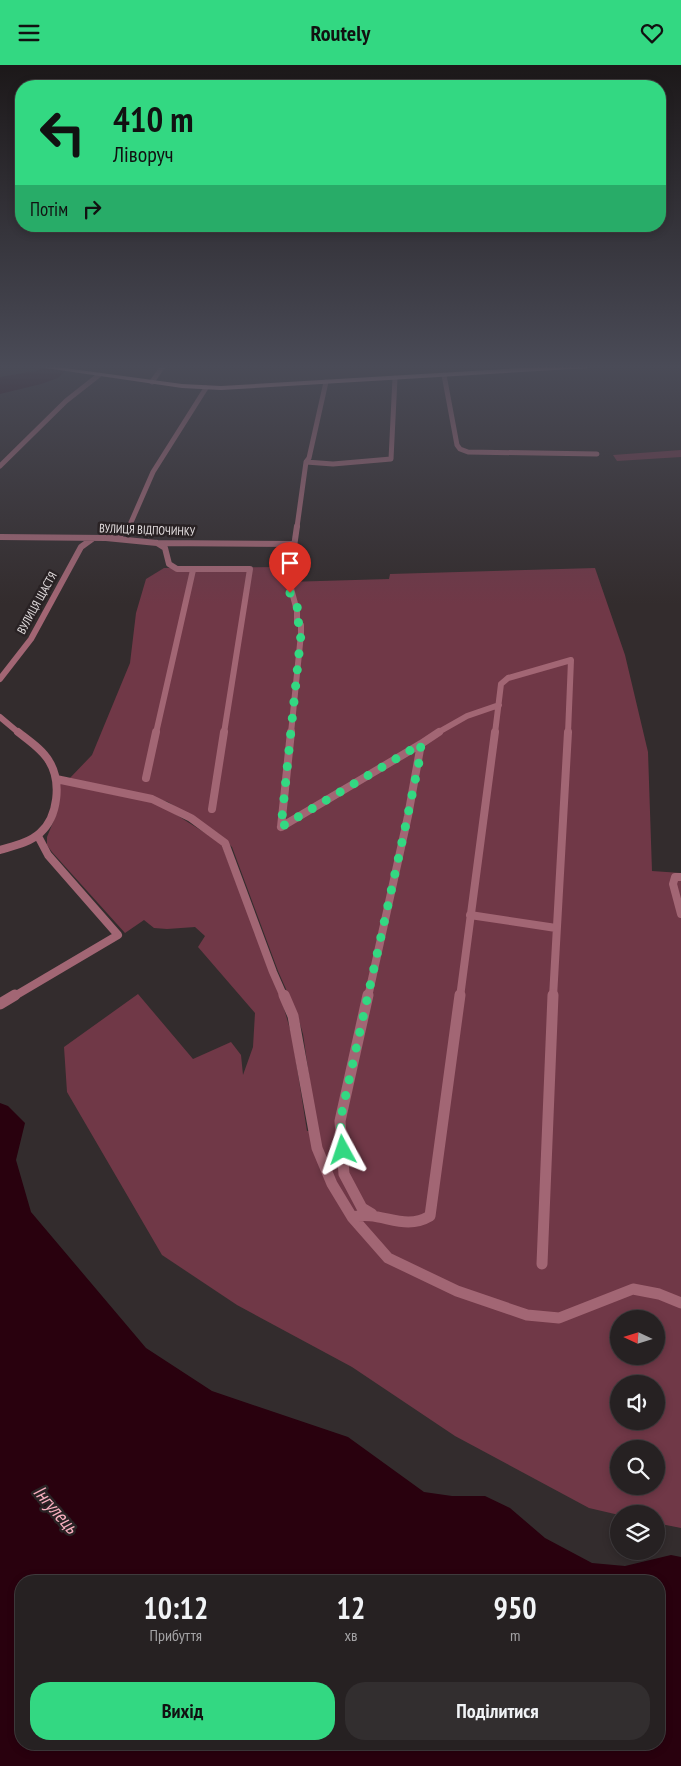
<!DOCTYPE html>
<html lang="uk">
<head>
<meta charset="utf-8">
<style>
  :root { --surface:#262122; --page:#322e2f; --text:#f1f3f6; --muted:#a4a3a5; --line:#423e40; --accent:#33d882 }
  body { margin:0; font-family:"PT Sans Narrow",sans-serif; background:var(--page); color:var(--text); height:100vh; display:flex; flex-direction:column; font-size:19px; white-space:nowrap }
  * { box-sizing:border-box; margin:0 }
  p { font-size:16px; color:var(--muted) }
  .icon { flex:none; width:28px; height:28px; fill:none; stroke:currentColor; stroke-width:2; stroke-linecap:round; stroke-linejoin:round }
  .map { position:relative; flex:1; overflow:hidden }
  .drawer { position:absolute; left:15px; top:1510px; width:650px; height:175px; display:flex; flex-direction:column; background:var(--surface); border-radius:20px; box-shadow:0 2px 8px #0003,0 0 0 1px var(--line) }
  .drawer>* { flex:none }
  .guide { position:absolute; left:15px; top:15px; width:651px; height:152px; border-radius:20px; box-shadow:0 2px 8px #0003,0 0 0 1px var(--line); background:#33d882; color:#111; overflow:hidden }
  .needle { width:32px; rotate:274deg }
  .fabs { position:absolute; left:610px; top:1245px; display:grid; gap:10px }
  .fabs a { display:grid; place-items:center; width:55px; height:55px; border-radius:50%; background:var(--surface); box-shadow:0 2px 8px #0003,0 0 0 1px var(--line); font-size:25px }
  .pin { position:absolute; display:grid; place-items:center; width:42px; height:42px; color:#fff; margin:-51px -21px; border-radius:50% 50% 50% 0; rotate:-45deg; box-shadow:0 0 5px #0007 }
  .pin .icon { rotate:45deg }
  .me { position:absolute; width:55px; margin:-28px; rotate:355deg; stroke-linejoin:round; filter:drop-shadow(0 0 4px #0008) }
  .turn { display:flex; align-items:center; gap:18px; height:105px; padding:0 15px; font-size:22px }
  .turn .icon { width:65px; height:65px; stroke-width:2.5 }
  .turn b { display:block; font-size:35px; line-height:42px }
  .then { display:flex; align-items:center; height:48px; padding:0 15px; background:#0003; gap:10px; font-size:19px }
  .eta { display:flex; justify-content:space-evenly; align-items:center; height:85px; text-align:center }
  .eta b { font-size:30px; font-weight:700; line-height:35px }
  .action { display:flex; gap:10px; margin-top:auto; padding:10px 15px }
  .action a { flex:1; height:58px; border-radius:20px; background:var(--accent); color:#111; font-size:20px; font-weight:700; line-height:58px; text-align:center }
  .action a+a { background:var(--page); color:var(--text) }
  header { display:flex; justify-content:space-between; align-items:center; height:65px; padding:0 15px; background:var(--accent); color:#111; font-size:22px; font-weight:700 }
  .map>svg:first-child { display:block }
  .green { fill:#703847; fill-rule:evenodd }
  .water { fill:#29010e; fill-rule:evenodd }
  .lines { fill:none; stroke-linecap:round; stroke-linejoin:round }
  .minor-far3 { stroke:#a26674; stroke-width:5 }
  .minor-far2 { stroke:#a26674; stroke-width:6 }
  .minor-far1 { stroke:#a26674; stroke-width:8 }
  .minor { stroke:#a26674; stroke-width:11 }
  .primary { fill:#f8adbe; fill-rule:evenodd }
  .route { stroke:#33d882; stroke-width:9; stroke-dasharray:0 16.2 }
  .labels { text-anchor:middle; stroke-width:5; stroke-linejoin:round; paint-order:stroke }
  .far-street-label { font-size:12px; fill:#e4dfe0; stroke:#292224 }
  .near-water-label { font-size:19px; font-style:italic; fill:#f8afbf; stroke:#292224 }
</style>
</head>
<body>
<header><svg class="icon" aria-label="menu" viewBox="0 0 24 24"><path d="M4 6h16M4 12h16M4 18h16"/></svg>Routely<svg class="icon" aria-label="heart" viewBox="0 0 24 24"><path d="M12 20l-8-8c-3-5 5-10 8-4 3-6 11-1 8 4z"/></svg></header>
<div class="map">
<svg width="681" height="1701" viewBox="0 0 681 1701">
  <rect width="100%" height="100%" fill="#332c2d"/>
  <path class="green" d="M681,385V392L617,396L613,390Z
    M285,502L286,517L389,514L390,509L595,503L625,590L648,687L652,806L681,808V1463L656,1458V1449L619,1450L589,1443L455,1371L352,1302L237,1240L162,1190L67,1027L64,982L138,929L193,994L231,977L241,990L243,1010L253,982L255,948L198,882L205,871L195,862L167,864L154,863L144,855L125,868L52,787L47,780V772L56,750L59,718L150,737L164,742L221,778L283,940L292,971L307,1066H317L303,969L297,949L278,906L232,782L219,769L168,737L153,732L69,714L92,690L130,598L136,548L146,514L164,503ZM619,1254H656V1291H619ZM619,1319H656V1356H619ZM619,1384H656V1421H619Z"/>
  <path class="water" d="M46,301H85L67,304L58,313L41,319L0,329V312L36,306Z
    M0,1038L8,1041L25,1058L16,1095L31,1147L146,1283L212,1326L348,1372L424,1427L452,1431H485L510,1443L545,1473L592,1498L625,1501L671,1490L681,1492V1701H0ZM21,1516H659V1679H21Z"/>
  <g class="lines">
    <path class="minor-far3" d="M444,310L457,380L460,384L468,387L597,389
      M152,317L163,301
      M306,397L333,399L391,394L395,313
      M0,401L66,336L99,310
      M129,462L153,407L206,323
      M297,462L306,397L309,393L326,317"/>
    <path class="minor-far2" d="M0,472L106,473L157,478L294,479
      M111,472L119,471L131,461
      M157,478L165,483L169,499L177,504H250L224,668
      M0,614L31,574L81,482L92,474
      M0,652L19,668
      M156,668L193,505
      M291,668L301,569V560L297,557V546L289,516L297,461
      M437,668L467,651L499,640
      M495,668L501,619L508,613L571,595L568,668"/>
    <path class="minor-far1" d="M146,713L156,667
      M56,714L152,734L191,753L225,778L273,907L284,932
      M212,744L224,667
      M281,762L291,667
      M281,762L421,679
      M0,785C13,781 29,778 40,768C58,752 62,717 49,696C42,684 28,675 18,667
      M681,812H675L673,819L681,849
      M470,850L556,863
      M13,932L118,870L48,790L38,771
      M368,932L408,751L421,679L439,667
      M460,932L495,667
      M553,932L568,667"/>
    <path class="minor" d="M284,930L293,951L317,1083L332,1119L352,1152L388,1193L457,1226L527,1250L559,1253L633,1224L659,1229L681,1238
      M368,930L340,1056L344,1109L362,1143L372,1149
      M0,939L15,930
      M352,1152C381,1145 403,1167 430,1151L460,930
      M542,1199L553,930"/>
    <path class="primary" d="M32,301H50L182,319L221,321L556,301H592L589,303L221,325L182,323Z"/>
  </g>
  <linearGradient id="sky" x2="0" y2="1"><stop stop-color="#1c1819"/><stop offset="0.56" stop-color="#4a4b57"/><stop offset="1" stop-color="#4a4b57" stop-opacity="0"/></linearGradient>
  <rect width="681" height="539" fill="url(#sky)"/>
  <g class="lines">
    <path class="route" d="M290,528L299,546L297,556L301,560V569L281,762L421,679L419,697L404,768L340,1056L343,1085"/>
  </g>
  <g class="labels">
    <g class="far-street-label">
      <text transform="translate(147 465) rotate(2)" y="4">ВУЛИЦЯ ВІДПОЧИНКУ</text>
      <text transform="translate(37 538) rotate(-61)" y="4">ВУЛИЦЯ ЩАСТЯ</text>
    </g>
    <g class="near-water-label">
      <text transform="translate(56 1444) rotate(49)" y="7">Інгулець</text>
    </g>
  </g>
</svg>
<div class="fabs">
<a><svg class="needle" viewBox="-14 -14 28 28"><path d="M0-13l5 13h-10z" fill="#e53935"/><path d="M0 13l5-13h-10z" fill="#a4a3a5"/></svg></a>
<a><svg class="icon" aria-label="sound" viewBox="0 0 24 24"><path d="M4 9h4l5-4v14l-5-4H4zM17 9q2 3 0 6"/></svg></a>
<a><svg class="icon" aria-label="search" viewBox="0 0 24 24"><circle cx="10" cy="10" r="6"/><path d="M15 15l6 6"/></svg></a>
<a><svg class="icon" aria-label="layers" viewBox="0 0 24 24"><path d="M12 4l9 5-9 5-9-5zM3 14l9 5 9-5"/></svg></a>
</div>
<div class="pin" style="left:290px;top:528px;background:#d93025"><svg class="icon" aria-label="arrive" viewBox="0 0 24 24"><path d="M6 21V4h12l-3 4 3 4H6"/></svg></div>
<svg class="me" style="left:343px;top:1085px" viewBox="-20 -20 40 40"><path d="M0-17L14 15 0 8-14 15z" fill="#33d882" stroke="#fff" stroke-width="4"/></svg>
<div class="guide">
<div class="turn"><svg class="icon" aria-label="left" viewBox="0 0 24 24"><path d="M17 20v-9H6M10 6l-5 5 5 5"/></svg><div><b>410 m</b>Ліворуч</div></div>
<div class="then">Потім<svg class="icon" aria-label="right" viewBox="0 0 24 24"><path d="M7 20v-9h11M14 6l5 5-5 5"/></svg></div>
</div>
<section class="drawer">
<div class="eta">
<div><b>10:12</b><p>Прибуття</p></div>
<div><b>12</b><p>хв</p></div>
<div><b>950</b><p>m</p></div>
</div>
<div class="action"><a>Вихід</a><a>Поділитися</a></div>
</section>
</div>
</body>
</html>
